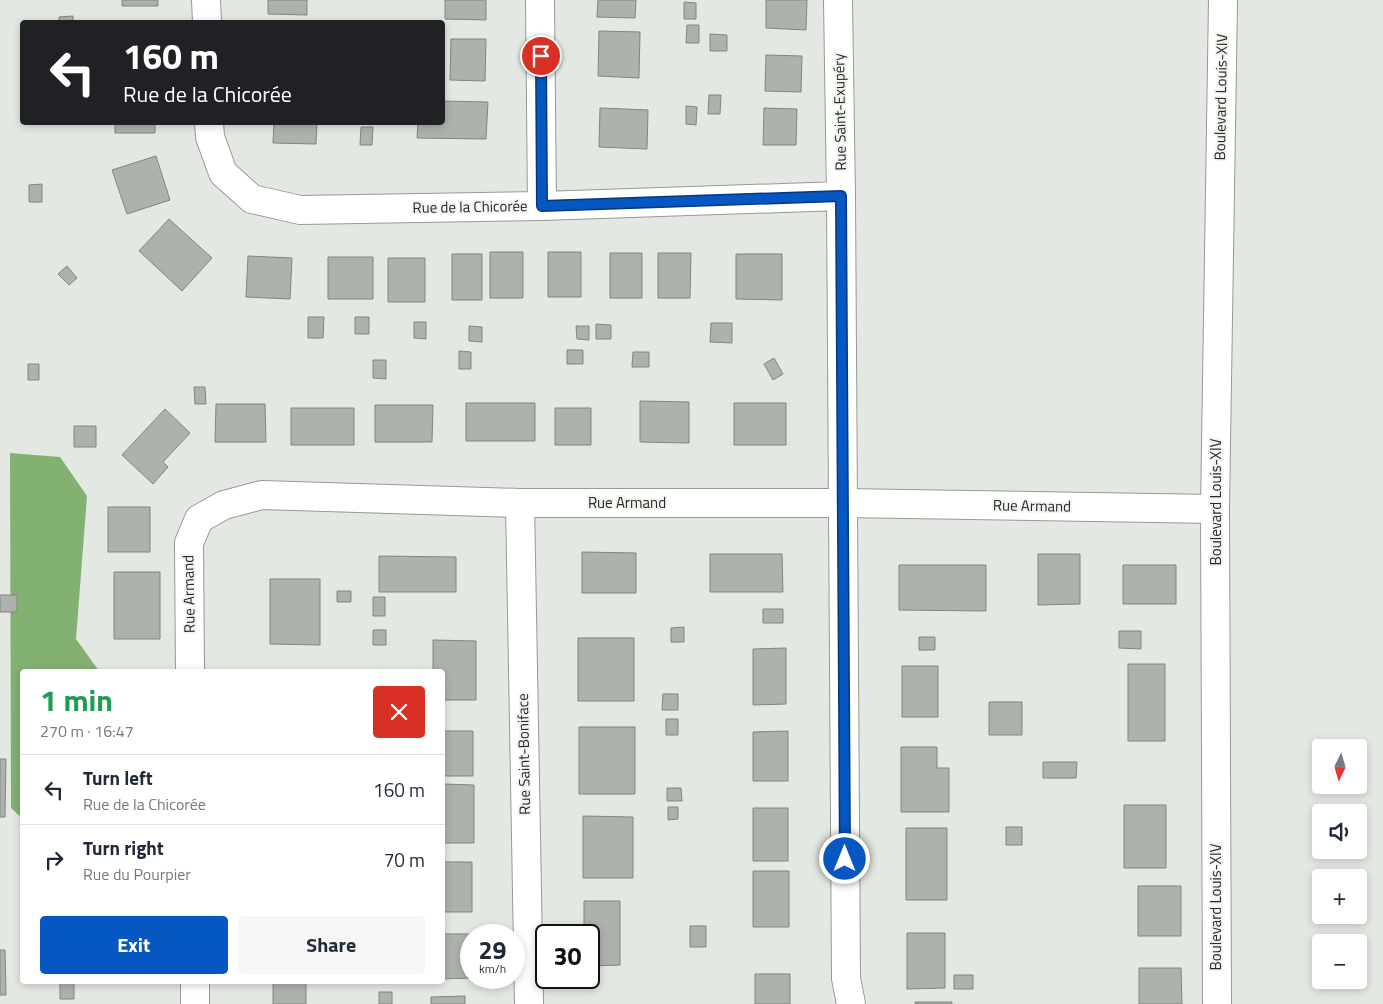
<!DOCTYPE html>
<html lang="en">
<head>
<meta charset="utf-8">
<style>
  :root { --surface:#fff; --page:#f6f6f7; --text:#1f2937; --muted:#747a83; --line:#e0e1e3; --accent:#0657c1 }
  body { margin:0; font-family:"Titillium Web",sans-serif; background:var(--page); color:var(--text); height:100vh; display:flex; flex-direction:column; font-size:19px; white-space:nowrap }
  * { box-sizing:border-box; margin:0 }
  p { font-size:16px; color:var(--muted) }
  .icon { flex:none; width:28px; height:28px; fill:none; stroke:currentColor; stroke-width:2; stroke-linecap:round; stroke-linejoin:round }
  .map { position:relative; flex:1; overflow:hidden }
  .panel { position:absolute; left:20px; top:669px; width:425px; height:315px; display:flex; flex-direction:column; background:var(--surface); border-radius:5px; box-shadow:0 2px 8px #0003 }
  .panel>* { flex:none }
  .banner { position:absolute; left:20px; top:20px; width:425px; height:105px; border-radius:5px; box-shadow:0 2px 8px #0003; background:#202124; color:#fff; overflow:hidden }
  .needle { width:32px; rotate:185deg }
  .buttons { position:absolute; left:1312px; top:739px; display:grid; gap:10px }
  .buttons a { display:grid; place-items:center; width:55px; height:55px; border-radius:5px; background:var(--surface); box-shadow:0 2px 8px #0003; font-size:25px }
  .speed { position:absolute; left:460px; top:924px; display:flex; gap:10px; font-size:25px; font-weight:700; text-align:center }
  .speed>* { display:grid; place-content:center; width:65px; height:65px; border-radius:50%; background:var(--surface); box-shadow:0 2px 8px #0003; line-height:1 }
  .speed small { font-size:12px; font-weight:400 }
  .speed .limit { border:2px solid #111; border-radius:8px; background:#fff; color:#111 }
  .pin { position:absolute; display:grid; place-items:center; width:42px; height:42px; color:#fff; margin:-21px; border:2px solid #fff; border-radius:50%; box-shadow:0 1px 5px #0007 }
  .me { position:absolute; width:55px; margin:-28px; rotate:0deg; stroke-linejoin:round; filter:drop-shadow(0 0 4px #0008) }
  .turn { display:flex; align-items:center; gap:18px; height:105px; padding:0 20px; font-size:22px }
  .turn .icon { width:65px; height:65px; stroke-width:2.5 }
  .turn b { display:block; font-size:35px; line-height:42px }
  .round { display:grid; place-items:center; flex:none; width:52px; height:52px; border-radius:5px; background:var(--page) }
  .summary { display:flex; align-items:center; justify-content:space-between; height:85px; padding:0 20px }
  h1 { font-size:30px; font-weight:700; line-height:38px; color:#1e9e55 }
  .primary-button { display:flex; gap:10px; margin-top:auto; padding:10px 20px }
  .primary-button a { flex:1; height:58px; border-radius:5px; background:var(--accent); color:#fff; font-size:20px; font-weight:700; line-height:58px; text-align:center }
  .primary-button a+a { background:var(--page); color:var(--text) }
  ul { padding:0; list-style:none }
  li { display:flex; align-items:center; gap:15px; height:70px; padding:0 20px; border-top:1px solid var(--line) }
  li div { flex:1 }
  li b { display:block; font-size:19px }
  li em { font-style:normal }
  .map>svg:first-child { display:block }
  .forest { fill:#83b172 }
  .building { fill:#aeb2ad; stroke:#828580 }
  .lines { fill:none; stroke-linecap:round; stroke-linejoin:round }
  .minor-casing { stroke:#969a94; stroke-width:30 }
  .major-casing { stroke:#969a94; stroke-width:30 }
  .minor { stroke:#fff; stroke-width:28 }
  .major { stroke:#fff; stroke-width:28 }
  .route-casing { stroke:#04397d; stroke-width:12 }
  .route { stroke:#0657c1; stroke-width:9 }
  .labels { text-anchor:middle; stroke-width:4; stroke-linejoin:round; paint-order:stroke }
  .street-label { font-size:15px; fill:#282a28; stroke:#f1f5ef }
</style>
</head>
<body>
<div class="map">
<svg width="1383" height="1004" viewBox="0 0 1383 1004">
  <rect width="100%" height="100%" fill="#e4e8e2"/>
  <path class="forest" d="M10,453L60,457L87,496L76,639L99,671H22V818L11,808Z"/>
  <path class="building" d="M122,0H158V6H122Z
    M268,0H307V15L268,14Z
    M445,0H486V20L445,19Z
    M598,0H636L635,18L597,17Z
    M766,0H807L806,30L766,28Z
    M684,2L696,3V19H684Z
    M73,16V22H59V17Z
    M687,25H699V43H686Z
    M599,31L640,32L639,78L598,76Z
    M710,34L727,35V51H710Z
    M451,39H486L485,81L450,80Z
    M766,55L802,56L801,92L765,91Z
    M709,95H721L720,114H708Z
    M442,101L488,102L486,139L417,138L418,122H442Z
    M686,106L697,107L696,125L686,124Z
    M600,108L648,110L647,149L599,147Z
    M764,108L797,109L796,145H763Z
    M115,122H155V133H115Z
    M274,122H317L316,144L273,143Z
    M361,127H373L372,145H360Z
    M156,156L170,200L127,214L112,170Z
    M42,184V202H29V185Z
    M169,219L212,258L182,291L139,251Z
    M490,252H523V298H490Z
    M548,252H581V297H548Z
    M610,253H642V298H610Z
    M658,253H691L690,298H658Z
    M452,254H482V300H452Z
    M736,254H782V300L736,299Z
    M248,256L292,258L290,299L246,297Z
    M328,257H373V299H328Z
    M388,258H425V302H388Z
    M67,266L77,278L69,285L58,274Z
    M308,317H324L323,338H308Z
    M355,317H369V334H355Z
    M414,322H426V339L414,338Z
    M711,323H732V343L710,342Z
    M596,324L611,325V339H596Z
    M469,326L482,327V342L469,341Z
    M576,326H589V340L577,339Z
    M567,350H583V364H567Z
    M459,351L471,352V369H459Z
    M633,352H649V367H632Z
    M774,358L783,374L773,380L764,364Z
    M373,360H386V379L373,378Z
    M28,364H39V380H28Z
    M194,387H205L206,404H195Z
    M640,401L689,402V443L640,442Z
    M466,403H535V441H466Z
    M734,403H786V445H734Z
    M216,404H265L266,442H215Z
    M375,405H433L432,442H375Z
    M291,408H354V445H291Z
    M555,408H591V445H555Z
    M165,409L190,433L163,462L168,467L153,484L122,455Z
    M74,426H96V447H74Z
    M108,507H150V552H108Z
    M582,552L636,553V593H582Z
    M710,554H782L783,592H710Z
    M1038,554H1080V604L1038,605Z
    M379,556L456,557V592H379Z
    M899,565H986V611L899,610Z
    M1123,565H1176V604H1123Z
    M114,572H160V639H114Z
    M270,579H320V645L270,644Z
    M337,591H351V602H337Z
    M0,595H17V612H0Z
    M373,597H385V616H373Z
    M763,609H783V623H763Z
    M684,627V642H671V628Z
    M373,630H386V645H373Z
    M1119,631H1141V649L1119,648Z
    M919,637H935V650H919Z
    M578,638H634V701H578Z
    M433,640L476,641V700H442V671H433Z
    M786,648V704L753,705V649Z
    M1128,664H1165V741H1128Z
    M902,666H938V717H902Z
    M663,694H678V710H662Z
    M989,702H1022V735H989Z
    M666,719H678V735H666Z
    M579,727H635V794H579Z
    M442,731H473V776H442Z
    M788,731V781H753V732Z
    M901,747H937V768H949V812H901Z
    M0,759H6L5,817H0Z
    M1043,762H1077L1076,778H1043Z
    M443,784L474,785V843H443Z
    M667,788H681L682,801H667Z
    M1124,805H1166V868H1124Z
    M668,807H678V819L668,820Z
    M753,808H788V861H753Z
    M583,816L633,817V878H583Z
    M1006,827H1022V845H1006Z
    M906,828H947V900H906Z
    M442,862H472V912H442Z
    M753,871H789V927H753Z
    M1138,886H1181V936H1138Z
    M584,901H620V965L589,966V935H584Z
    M690,926H706V947H690Z
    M907,933H945V988L907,989Z
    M442,934H473L471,935V978H473L442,979Z
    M0,950H5L6,995H0Z
    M1139,968H1181L1182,1004H1139Z
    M755,974H790V1004H755Z
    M954,975H973V989H954Z
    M60,981H74V999H60Z
    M273,981L306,982V1004H273Z
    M379,992H392V1004H379Z
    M465,996V1004H431V997Z
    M915,1002H952V1004H915Z"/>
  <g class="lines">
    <g class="minor-casing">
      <path id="minor" d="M206,0L207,22
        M540,0L542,206
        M838,0L841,196L846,978L851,1004
        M209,122L210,137L223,173L252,199L300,210L542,206L841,196
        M520,503L529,1004
        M190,671L189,543L199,519L224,505L262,495L520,503H843L1215,509
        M195,981V1004"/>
    </g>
    <g class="major-casing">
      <path id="major" d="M1217,1004L1215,509L1223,0"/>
    </g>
    <use href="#minor" class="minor"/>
    <use href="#major" class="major"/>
  </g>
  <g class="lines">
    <g class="route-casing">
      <path id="route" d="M541,56L542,206L841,196L845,859"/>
    </g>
    <use href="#route" class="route"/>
  </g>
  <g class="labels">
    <g class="street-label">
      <text transform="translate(1221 97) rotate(-89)" y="5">Boulevard Louis-XIV</text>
      <text transform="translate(840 112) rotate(-91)" y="5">Rue Saint-Exupéry</text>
      <text transform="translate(470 207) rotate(-1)" y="5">Rue de la Chicorée</text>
      <text transform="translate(1216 502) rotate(-90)" y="5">Boulevard Louis-XIV</text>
      <text x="627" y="508">Rue Armand</text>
      <text transform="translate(1032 506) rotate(1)" y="5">Rue Armand</text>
      <text transform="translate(189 594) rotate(-91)" y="5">Rue Armand</text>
      <text transform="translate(524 754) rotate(-91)" y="5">Rue Saint-Boniface</text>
      <text transform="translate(1216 907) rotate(-90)" y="5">Boulevard Louis-XIV</text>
    </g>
  </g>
</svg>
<div class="buttons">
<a><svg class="needle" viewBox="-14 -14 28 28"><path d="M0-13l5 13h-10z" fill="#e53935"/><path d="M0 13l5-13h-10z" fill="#747a83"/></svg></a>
<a><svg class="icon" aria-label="sound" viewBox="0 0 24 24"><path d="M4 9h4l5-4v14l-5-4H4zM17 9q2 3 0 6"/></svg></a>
<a>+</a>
<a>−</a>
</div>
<div class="speed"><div>29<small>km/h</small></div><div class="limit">30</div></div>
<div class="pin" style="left:541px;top:56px;background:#d93025"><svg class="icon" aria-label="arrive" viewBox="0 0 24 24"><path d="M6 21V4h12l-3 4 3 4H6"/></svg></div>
<svg class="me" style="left:845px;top:859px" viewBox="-20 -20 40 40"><circle r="17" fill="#0657c1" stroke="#fff" stroke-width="3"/><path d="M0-11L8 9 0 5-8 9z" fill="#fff"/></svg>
<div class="banner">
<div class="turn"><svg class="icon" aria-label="left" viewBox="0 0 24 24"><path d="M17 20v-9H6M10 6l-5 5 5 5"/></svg><div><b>160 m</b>Rue de la Chicorée</div></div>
</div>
<section class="panel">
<div class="summary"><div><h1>1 min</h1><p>270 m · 16:47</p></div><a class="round" style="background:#d93025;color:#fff"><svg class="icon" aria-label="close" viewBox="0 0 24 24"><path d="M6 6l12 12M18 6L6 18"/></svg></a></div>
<ul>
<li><svg class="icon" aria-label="left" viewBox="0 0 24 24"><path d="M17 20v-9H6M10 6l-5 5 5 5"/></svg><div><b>Turn left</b><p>Rue de la Chicorée</p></div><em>160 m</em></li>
<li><svg class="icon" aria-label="right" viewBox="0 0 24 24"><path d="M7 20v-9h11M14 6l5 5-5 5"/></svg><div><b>Turn right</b><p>Rue du Pourpier</p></div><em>70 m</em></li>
</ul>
<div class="primary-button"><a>Exit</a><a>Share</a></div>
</section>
</div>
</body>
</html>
